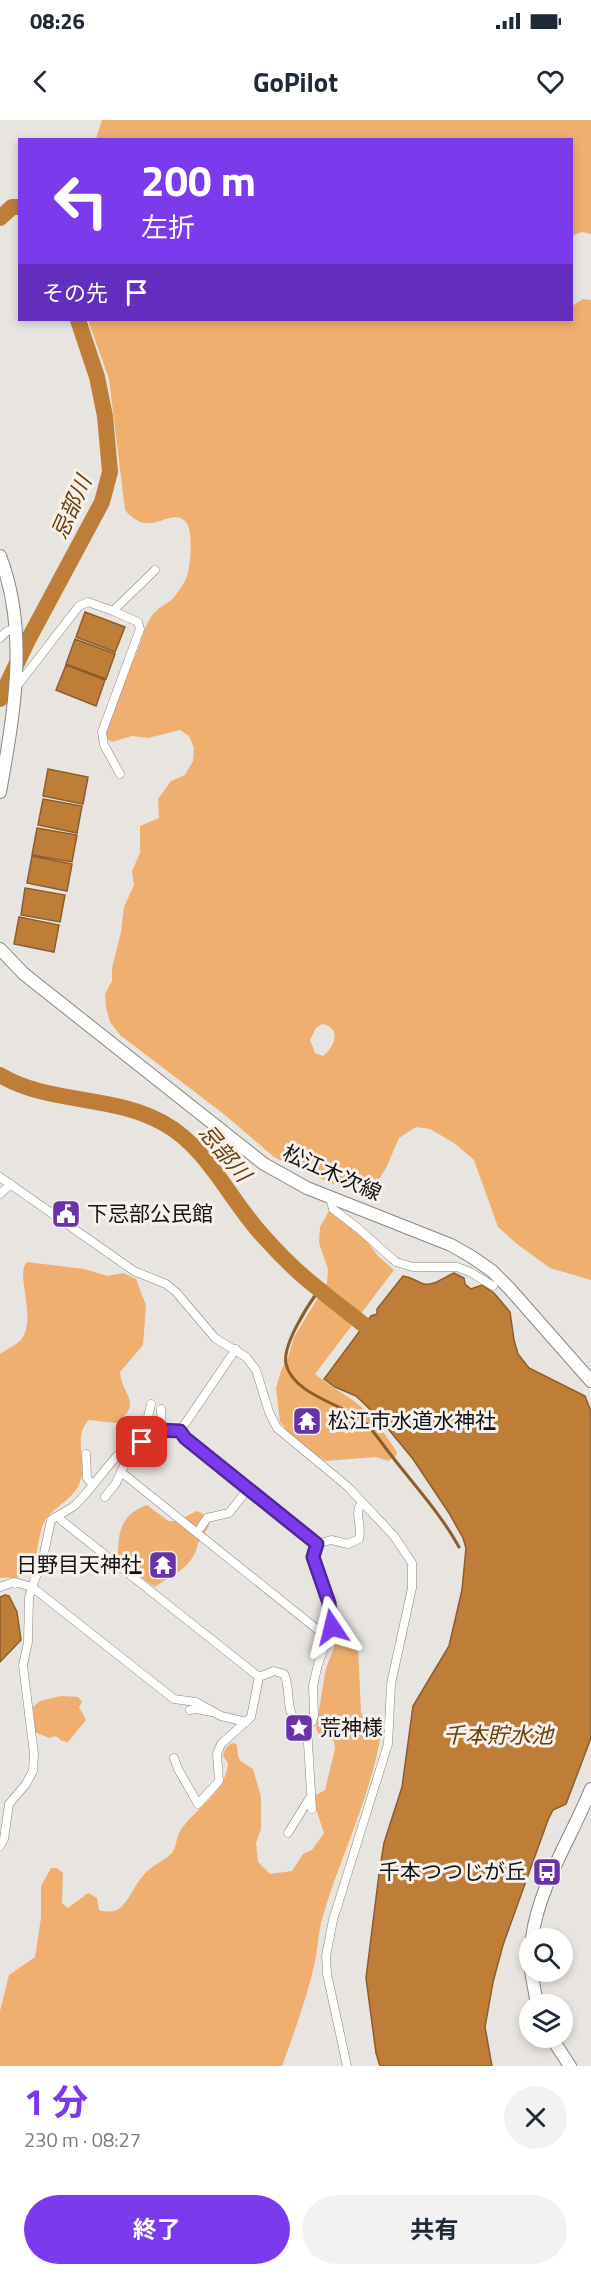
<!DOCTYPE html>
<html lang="ja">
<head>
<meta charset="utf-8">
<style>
  :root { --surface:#fff; --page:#f2f2f3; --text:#1f2937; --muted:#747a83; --accent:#7c3aed }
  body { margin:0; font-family:"Titillium Web","Noto Sans JP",sans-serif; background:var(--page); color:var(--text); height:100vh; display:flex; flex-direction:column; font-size:22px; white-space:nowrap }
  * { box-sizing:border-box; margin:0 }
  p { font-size:20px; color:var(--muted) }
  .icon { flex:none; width:33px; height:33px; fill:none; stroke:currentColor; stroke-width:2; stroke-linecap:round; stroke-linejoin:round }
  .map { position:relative; height:1946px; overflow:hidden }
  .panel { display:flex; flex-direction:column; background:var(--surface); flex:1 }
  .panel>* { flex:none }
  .hud { position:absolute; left:18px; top:18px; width:555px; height:183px; border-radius:0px; box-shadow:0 3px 9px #0003; background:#7c3aed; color:#fff; overflow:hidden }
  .tools { position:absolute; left:519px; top:1808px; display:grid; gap:12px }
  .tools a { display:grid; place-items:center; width:54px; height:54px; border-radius:50%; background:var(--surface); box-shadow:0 3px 9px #0003; font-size:30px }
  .pin { position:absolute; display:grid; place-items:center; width:51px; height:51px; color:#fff; margin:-26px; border-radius:12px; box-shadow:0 3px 9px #0006 }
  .me { position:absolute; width:66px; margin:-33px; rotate:350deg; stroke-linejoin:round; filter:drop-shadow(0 0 4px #0008) }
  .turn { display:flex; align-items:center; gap:21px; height:126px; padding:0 24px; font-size:27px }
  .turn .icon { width:78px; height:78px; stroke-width:2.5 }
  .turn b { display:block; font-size:42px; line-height:51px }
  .then { display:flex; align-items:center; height:57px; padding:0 24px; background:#0003; gap:12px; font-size:22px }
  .round { display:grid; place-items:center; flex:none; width:63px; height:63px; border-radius:32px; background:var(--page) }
  .overview { display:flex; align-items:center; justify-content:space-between; height:102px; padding:0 24px }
  h1 { font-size:36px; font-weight:700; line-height:45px; color:var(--accent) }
  .action { display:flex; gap:12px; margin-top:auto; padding:12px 24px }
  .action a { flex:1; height:69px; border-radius:36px; background:var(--accent); color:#fff; font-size:24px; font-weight:700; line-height:69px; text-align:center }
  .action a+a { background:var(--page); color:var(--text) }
  .status { display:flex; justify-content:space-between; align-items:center; height:42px; padding:0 30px; background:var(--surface); direction:ltr }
  .status svg { height:16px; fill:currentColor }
  header { display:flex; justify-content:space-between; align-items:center; height:78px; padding:0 24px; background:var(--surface); font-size:27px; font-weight:700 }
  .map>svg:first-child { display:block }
  .green { fill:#efaf6f; fill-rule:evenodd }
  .water { fill:#bf7e37; stroke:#8b5e2b; stroke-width:1.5 }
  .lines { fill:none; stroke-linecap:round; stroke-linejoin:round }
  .stream { stroke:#8b5e2b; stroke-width:3 }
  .river { stroke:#bf7e37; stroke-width:16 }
  .minor-casing { stroke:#898582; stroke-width:9 }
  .primary-casing { stroke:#898582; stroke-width:14 }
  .minor { stroke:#fff; stroke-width:8 }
  .primary { stroke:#fff; stroke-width:12 }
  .route-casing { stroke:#51269a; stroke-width:15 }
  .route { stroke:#7c3aed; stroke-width:10 }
  .labels { text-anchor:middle; stroke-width:6; stroke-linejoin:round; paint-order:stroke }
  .street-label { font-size:21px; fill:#131210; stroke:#f6f1ed }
  .poi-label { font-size:21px; fill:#131210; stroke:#f6f1ed; text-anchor:start }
  .water-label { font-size:22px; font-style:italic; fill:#6b3f06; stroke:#f6f1ed }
</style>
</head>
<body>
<div class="status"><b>08:26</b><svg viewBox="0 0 49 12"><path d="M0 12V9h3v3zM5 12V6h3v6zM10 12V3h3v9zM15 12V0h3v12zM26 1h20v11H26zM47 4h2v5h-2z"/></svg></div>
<header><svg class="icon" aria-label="back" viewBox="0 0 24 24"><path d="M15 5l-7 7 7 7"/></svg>GoPilot<svg class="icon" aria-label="heart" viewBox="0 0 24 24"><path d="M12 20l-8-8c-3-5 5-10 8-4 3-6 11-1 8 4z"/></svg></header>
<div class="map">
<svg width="591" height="1946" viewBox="0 0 591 1946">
  <rect width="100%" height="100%" fill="#e8e4e0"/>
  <path class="green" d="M102,0H591V114L582,112L572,116V20L96,19Z
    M583,179L591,180V1160L550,1148L517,1124L498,1107L474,1040L454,1023L430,1009L416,1007L399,1018L386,1048L373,1068L347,1069L306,1053L274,1037L225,995L120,915L110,902L106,888L105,874L112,861V848L121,812L124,787L134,765L132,751L140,733V706L159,698L158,679L171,661L185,655L193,641L194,628L189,616L180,610L148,618L132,616L112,622L102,615C107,588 123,564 134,539C140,526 143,509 151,497C157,487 169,484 175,476C180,469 187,460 188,452C191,441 193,410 186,402C170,385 150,421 125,390L109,259L88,200H572V186ZM322,904C342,907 335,927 323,936L315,933L310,920L316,908Z
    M329,1091L366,1120L378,1136L394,1150L315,1254C328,1265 341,1272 354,1281C371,1293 385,1314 397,1332L396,1336L388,1341L376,1337L325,1341L294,1319L280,1302L276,1268L281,1251L288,1237L294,1217L327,1163L328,1149L319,1123L320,1107Z
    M27,1142L84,1149L108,1156L123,1153L136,1159L146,1185L143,1225L120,1252C122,1276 144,1282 116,1303L89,1300C72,1316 88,1342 80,1362C75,1377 58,1385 48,1396C34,1412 43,1447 19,1457C14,1459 5,1457 0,1458V1234C7,1229 19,1224 23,1217C36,1195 15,1153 27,1142Z
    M147,1385L168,1401H177L197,1391C217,1400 208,1407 200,1420C197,1424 197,1429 195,1433C187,1450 169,1457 155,1467C149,1464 122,1443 118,1438C118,1412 120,1395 147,1385Z
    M351,1518L358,1526L361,1592L364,1600L381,1613C371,1677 341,1734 323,1796C318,1812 318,1830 314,1846C306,1880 294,1913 282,1946H0V1891L9,1855L35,1837L41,1798V1766L51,1748H57L63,1753L62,1783L68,1788L88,1773L97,1778L99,1790C104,1792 112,1792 117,1790C128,1784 134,1766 142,1757C149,1747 162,1742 171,1734C176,1729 176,1720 179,1713C193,1689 226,1674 228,1643L223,1636C224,1629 228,1624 234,1623L237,1625C238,1642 239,1640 253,1649L261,1677V1709L256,1723L258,1742L270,1754L292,1751L303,1734L312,1730L324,1713L316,1689V1675L325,1670L335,1629L334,1621L319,1615L316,1608L326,1548L337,1520Z
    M61,1576L78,1577L82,1582L79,1587L86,1600L68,1622L62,1621L56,1616L49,1618L35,1612L33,1587L40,1581Z"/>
  <path class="water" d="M85,492L125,507L115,532L76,517Z
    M75,519L115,534L106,559L66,544Z
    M66,545L105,560L96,586L56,570Z
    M48,649L88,657L83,684L43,676Z
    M43,679L82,686L77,713L38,705Z
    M37,708L77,715L72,742L32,735Z
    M32,736L72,744L67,771L27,763Z
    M25,768L65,775L60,802L21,795Z
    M19,797L59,805L54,832L14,824Z
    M454,1153L464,1158L465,1164L471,1169L482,1165L494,1173L510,1192L514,1220L518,1234L529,1248L585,1276L591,1291V1618L566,1684L553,1690L548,1700L503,1825L493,1862L485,1907L492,1946H380L376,1933L366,1858L379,1754L384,1723L402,1667L413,1586L449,1526L462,1470L466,1428L463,1418L449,1393L413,1339L380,1299L356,1276L335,1267L324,1259L371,1196L377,1194V1189L403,1156C411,1157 414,1160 421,1163C432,1168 444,1157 454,1153Z
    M5,1475L9,1476L17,1492L21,1520L0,1542V1477Z"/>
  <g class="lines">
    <path class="stream" d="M319,1170C308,1185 282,1225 286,1244C293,1274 341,1284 362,1300C373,1309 382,1324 391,1335C414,1365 441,1394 459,1427"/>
    <path class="river" d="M0,98L12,87H20
      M0,579L27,522L102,382L110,352L105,296L97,257L78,200
      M0,955C50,985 114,974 165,1004C208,1028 231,1082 264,1117C281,1136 299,1154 320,1170C340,1187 361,1201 380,1219"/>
    <g class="minor-casing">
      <path id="minor" d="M113,491L138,502L140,509L102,612L104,625L120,654
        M0,518L7,511L15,509
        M17,566L79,486L88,482L113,491L155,450
        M0,1057L134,1151L166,1164L176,1172L215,1218L246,1237L256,1250L269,1292L277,1308L347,1366L394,1416L412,1443V1468L391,1564L388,1624L333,1800L326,1836L327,1854L347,1946
        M0,1074L11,1064
        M330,1078L333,1089L359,1109L396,1142L413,1147H457L470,1152L493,1166
        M236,1229L180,1311L185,1318L317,1424
        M161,1289L162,1310
        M86,1334L87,1358L93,1365
        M121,1352L328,1518
        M105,1377L116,1363L127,1339L142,1322L151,1284
        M59,1395L61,1400L259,1557
        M201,1407L207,1398L229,1393L248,1369
        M317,1424L331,1420L348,1424L359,1419C363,1406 353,1393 362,1383
        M0,1467L14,1462L32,1467L43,1438L51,1400C58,1395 68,1391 75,1385C108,1354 125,1304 180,1311
        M190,1590L196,1589L212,1592
        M307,1606L312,1689
        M174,1638L178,1649L198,1684L219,1661L217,1634L221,1624L251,1597L259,1557L274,1551L284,1554C293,1570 281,1601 307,1606L312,1602L314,1596L313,1566L318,1544L332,1507L329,1483L313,1437L317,1424
        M288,1713L311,1676
        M0,1726L4,1719L9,1684L26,1664L33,1651L34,1634L23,1545L28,1522L29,1478L32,1467L174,1579L196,1582L221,1596L246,1602"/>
    </g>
    <g class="primary-casing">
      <path id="primary" d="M0,436C29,511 14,594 0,672
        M0,829L24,854L264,1044L307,1068L451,1125L472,1137L492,1151L509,1168L591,1261
        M532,1818C539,1766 571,1718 591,1669
        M531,1851L537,1884
        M551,1917L570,1946"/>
    </g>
    <use href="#minor" class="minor"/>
    <use href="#primary" class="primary"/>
  </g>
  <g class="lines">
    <g class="route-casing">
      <path id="route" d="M142,1322L145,1316L159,1310L180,1311L185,1318L317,1424L313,1437L329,1483L332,1507"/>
    </g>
    <use href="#route" class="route"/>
  </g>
  <defs>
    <g id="civic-square" transform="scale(1.5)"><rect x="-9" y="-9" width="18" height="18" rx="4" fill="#6832a9" stroke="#f6f1ed"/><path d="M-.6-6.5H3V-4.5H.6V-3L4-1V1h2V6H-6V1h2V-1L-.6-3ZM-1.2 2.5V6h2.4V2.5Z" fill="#fff"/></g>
    <g id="temple-square" transform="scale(1.5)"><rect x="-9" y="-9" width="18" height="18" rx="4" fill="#6832a9" stroke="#f6f1ed"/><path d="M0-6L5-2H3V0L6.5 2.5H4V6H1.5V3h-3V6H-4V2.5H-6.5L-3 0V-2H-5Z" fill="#fff"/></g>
    <g id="sight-square" transform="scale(1.5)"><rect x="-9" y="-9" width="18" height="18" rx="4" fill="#6832a9" stroke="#f6f1ed"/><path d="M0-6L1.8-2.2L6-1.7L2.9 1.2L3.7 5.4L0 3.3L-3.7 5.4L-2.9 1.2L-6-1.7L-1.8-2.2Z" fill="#fff"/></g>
    <g id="bus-square" transform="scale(1.5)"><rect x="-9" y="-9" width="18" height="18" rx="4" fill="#6832a9" stroke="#f6f1ed"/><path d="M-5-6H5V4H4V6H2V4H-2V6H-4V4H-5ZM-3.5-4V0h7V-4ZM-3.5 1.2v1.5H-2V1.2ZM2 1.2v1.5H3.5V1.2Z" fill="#fff"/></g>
  </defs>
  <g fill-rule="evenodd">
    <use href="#civic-square" x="66" y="1094"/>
    <use href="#temple-square" x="307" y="1301"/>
    <use href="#temple-square" x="163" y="1445"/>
    <use href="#sight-square" x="299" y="1608"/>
    <use href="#bus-square" x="547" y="1752"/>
  </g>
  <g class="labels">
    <g class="street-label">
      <text transform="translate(332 1053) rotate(24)" y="7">松江木次線</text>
    </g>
    <g class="poi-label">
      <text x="87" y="1101">下忌部公民館</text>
      <text x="328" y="1308">松江市水道水神社</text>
      <text x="142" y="1452" text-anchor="end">日野目天神社</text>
      <text x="320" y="1615">荒神様</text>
      <text x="526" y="1759" text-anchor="end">千本つつじが丘</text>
    </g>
    <g class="water-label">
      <text transform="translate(71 387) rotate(-66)" y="8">忌部川</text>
      <text transform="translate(225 1033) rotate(50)" y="8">忌部川</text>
      <text x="498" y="1623">千本貯水池</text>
    </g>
  </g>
</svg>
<div class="tools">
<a><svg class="icon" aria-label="search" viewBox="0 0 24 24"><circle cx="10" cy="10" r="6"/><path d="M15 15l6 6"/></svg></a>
<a><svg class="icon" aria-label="layers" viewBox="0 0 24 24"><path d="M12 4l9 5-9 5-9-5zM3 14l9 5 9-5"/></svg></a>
</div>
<div class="pin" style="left:142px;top:1322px;background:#d93025"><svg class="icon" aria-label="arrive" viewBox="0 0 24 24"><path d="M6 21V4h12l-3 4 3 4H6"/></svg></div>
<svg class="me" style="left:332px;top:1507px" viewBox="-20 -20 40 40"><path d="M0-17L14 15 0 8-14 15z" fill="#7c3aed" stroke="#fff" stroke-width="4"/></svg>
<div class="hud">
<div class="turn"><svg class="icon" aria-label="left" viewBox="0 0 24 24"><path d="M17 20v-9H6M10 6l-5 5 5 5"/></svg><div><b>200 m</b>左折</div></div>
<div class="then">その先<svg class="icon" aria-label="arrive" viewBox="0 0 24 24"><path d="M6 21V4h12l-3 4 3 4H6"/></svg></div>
</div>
</div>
<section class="panel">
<div class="overview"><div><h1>1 分</h1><p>230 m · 08:27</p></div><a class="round"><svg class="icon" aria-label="close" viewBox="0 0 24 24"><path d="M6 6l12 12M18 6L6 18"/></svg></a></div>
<div class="action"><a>終了</a><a>共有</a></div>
</section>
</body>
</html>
